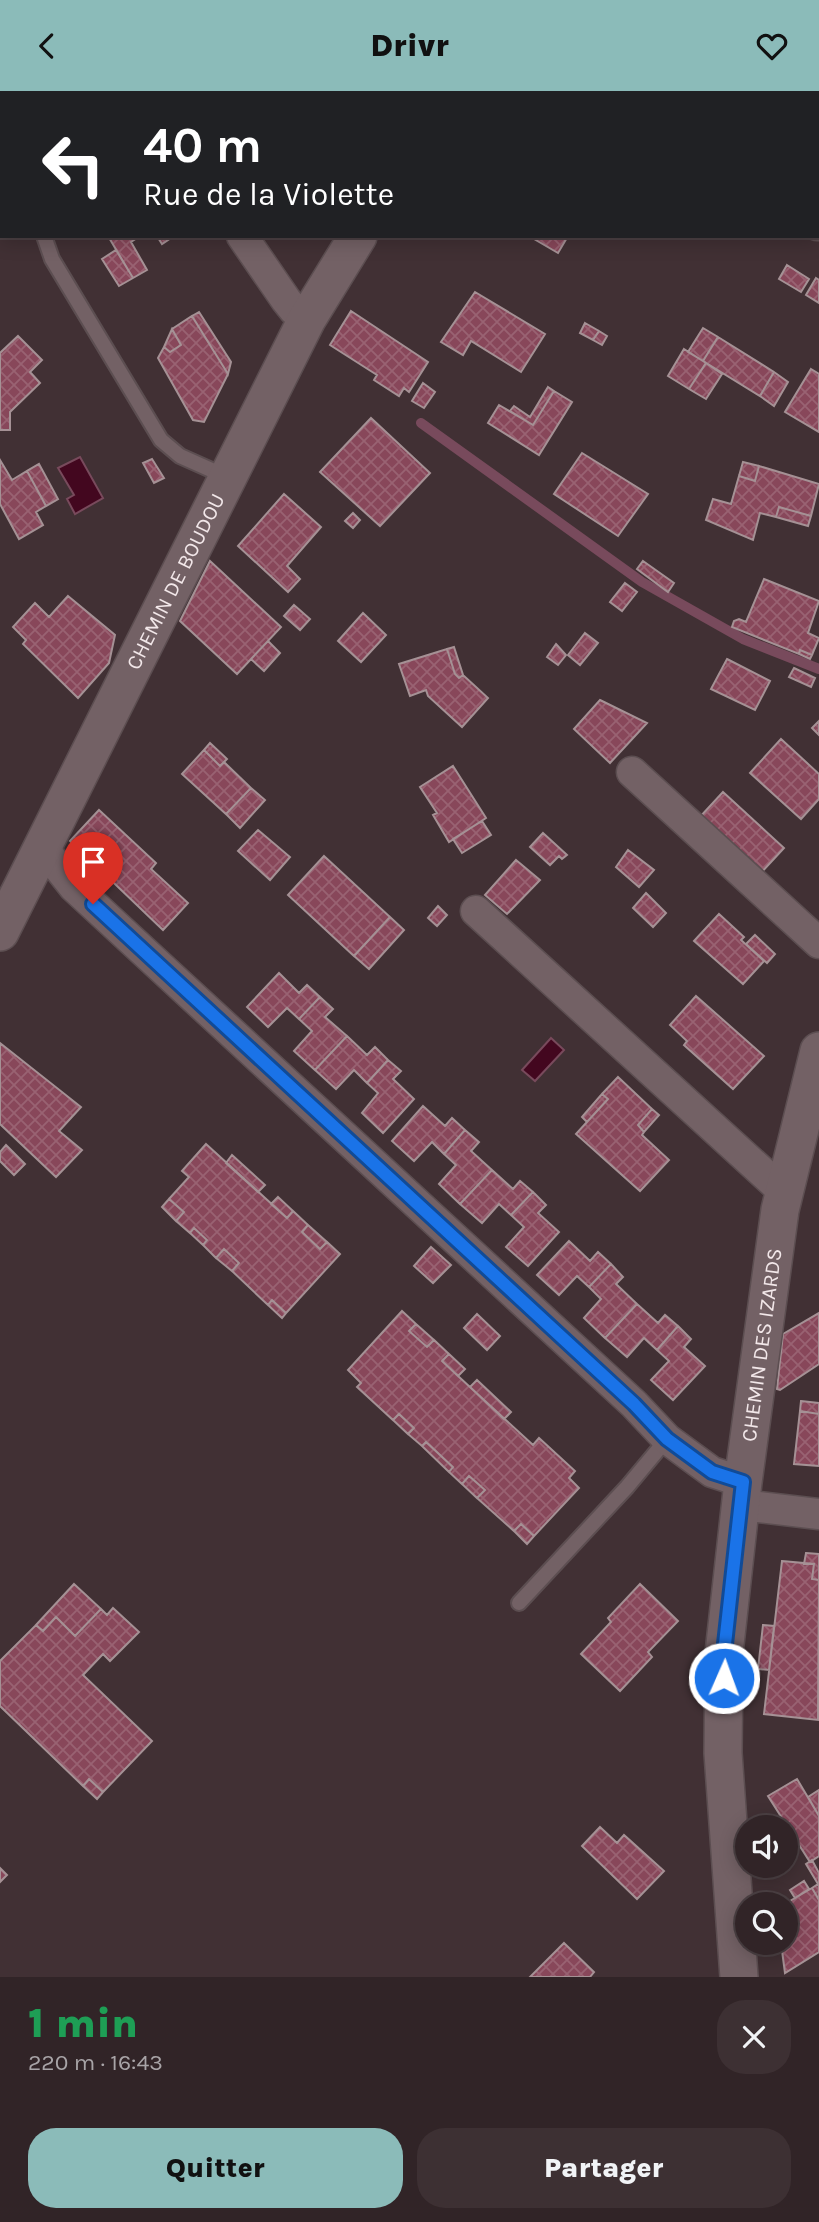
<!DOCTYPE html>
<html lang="fr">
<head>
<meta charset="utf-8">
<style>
  :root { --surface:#312427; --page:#3d3033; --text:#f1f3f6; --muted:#a8a4a7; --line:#4c4144; --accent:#8bbbb9 }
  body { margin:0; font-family:Karla,sans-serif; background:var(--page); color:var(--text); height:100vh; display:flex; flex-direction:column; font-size:26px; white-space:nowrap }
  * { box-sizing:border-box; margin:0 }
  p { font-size:23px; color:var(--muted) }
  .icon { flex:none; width:38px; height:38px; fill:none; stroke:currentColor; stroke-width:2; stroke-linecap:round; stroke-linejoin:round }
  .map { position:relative; height:1886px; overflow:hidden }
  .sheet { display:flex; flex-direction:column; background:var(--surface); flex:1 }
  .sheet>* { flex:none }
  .guide { position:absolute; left:0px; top:0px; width:819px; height:147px; box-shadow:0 4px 18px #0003,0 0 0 2px var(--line); background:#202124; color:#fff; overflow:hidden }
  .buttons { position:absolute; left:735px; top:1724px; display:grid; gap:14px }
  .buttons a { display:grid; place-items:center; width:63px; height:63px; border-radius:50%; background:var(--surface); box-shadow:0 4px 18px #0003,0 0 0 2px var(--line); font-size:35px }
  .pin { position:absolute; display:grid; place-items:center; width:60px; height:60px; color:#fff; margin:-72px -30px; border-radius:50% 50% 50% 0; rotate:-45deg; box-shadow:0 0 7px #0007 }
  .pin .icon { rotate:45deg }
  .me { position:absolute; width:77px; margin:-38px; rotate:2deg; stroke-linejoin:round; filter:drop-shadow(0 0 5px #0008) }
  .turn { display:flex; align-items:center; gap:24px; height:147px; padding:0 28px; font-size:32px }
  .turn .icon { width:91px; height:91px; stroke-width:2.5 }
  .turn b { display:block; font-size:49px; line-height:60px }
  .round { display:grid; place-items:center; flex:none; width:74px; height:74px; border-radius:28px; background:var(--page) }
  .summary { display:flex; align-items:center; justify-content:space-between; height:119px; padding:0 28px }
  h1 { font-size:42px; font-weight:800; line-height:52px; color:#1e9e55 }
  .cta { display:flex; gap:14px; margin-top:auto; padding:14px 28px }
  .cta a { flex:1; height:80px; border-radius:28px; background:var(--accent); color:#111; font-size:28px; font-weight:800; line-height:80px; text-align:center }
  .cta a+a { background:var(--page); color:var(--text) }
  header { display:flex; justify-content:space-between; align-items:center; height:91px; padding:0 28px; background:var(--accent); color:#111; font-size:32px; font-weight:800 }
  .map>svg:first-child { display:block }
  .water { fill:#43071f; stroke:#784a5c; stroke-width:2 }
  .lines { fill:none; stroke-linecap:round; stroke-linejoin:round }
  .stream { stroke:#784a5c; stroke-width:10 }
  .building { fill:url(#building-cross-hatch); stroke:#a59195; stroke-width:2 }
  .service-casing { stroke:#5c4e51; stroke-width:18 }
  .minor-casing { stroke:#5c4e51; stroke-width:33 }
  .tertiary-casing { stroke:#5c4e51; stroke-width:40 }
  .service { stroke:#736165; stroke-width:14 }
  .minor { stroke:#736165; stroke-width:30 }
  .tertiary { stroke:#736165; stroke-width:37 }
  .route-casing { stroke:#114b97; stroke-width:18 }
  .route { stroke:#1a73e8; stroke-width:12 }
  .labels { text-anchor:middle; stroke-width:5; stroke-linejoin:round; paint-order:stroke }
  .street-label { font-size:21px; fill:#f2e7e9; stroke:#221b1d }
</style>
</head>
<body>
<header><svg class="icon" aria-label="back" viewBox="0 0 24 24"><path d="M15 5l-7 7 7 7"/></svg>Drivr<svg class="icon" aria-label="heart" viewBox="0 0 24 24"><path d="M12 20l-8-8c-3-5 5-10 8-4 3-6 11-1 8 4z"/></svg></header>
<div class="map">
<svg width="819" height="1886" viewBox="0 0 819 1886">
  <defs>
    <pattern id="building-cross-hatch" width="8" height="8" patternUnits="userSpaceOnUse" patternTransform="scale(1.75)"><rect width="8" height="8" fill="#88475a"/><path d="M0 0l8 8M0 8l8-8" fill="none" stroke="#996272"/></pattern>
  </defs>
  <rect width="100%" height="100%" fill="#413034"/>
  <path class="water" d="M80,366L103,407L75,423L67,408L74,404L58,377Z
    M551,947L564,959L535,990L522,979Z"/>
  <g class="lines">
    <path class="stream" d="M421,332L642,491L743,548L819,578"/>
  </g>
  <path class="building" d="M350,0H388L386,2H351Z
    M108,145H140L131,151L147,179L133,187Z
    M157,145H174L162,153Z
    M529,145H568L558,162Z
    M116,159L133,187L119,195L102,168Z
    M787,174L809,188L801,201L779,188Z
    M816,187L819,189V212L806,204Z
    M475,201L545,243L521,281L471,250L463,264L441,251Z
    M351,220L428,271L409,301L404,297L399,305L374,289L377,284L330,254Z
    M199,221L231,271L228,283L192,225Z
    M192,225L228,283L204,331L193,329L158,267L164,256L170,261L181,254L172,238Z
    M585,232L599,240L593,249L580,242Z
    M703,237L718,246L703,270L688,261Z
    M172,238L181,254L170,261L164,256Z
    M599,240L607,245L602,254L593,249Z
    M18,245L42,269L30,281L40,292L10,321V339H0V262Z
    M718,246L774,281L760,305L703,270Z
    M684,258L706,272L689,298L668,285Z
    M706,272L722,283L706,308L689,298Z
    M811,278L819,283V341L785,321Z
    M774,281L788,291L774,315L760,305Z
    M423,292L435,301L424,317L412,310Z
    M548,296L554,300L533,334L510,320L514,315L530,326Z
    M554,300L572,311L539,364L488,332L499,314L533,334Z
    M371,327L430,382L380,435L320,381Z
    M582,362L648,403L618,445L554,403Z
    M152,368L164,387L154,392L143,372Z
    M0,369L12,389L27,380L46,415L36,421L43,434L19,448L0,413Z
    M743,371L759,375L755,390L739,385Z
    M39,373L58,408L46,415L27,380Z
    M759,375L819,393L811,425L779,416L776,426L760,422L753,449L706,429L713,408L731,413L739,385L755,390Z
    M284,403L321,436L287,475L300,488L288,501L238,455Z
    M779,416L811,425L808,435L776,426Z
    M353,422L360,429L353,437L345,430Z
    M210,470L281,536L237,583L180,530Z
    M643,470L674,492L668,501L637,478Z
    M764,488L819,510L808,542L819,547L812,564L800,559L799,563L732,536L734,530L739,528L746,531Z
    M625,492L637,501L622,520L610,511Z
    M68,505L115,544L109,572L78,607L23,553L26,549L13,536L35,512L49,526Z
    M294,514L310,528L300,539L284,525Z
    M363,522L386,544L361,571L338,550Z
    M585,542L598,552L580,574L568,564Z
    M268,550L280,562L264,580L251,568Z
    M556,553L566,564L558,574L547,566Z
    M454,556L463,584L459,587L455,583L447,558Z
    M447,558L455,583L459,587L463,584L488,607L462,636L428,605L426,599L410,605L399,573Z
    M800,559L812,564L810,568L799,563Z
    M727,568L770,590L755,619L711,598Z
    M794,577L815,587L811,596L789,586Z
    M600,609L647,632L610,672L574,638Z
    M819,630V644L812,637Z
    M781,648L819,683V708L801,728L750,682Z
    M210,652L227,668L220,675L204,659Z
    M204,659L220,675L224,671L251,697L226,723L182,683Z
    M453,675L486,727L449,751L433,724L437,722L420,696Z
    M251,697L265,709L240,737L226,723Z
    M723,701L784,757L760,783L699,727Z
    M99,719L156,772L151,778L188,812L163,839L70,750Z
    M482,730L491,744L462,762L453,748Z
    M258,739L290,766L270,789L238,760Z
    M543,742L567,764L562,768L559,765L550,774L530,756Z
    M628,759L654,779L639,796L616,776Z
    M324,765L390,826L354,865L288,804Z
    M516,769L540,789L507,823L485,804Z
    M646,802L666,822L653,836L633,817Z
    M438,815L447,824L437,835L428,827Z
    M719,823L744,846L741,849L764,870L743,893L694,850Z
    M390,826L404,839L369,878L354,865Z
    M755,844L775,863L767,872L746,853Z
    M279,882L299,902L307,894L320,906L299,928L287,917L268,936L247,916Z
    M696,905L764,965L733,998L684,954L687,950L670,934Z
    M320,906L333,918L325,926L347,945L315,979L294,960L312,940L299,928Z
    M347,945L367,964L375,956L388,969L367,992L354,979L336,998L315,979Z
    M0,952L81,1016L59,1040L82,1059L56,1086L0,1033Z
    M388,969L401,980L393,988L414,1008L383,1042L362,1022L378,1002L367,992Z
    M618,986L652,1018L638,1034L644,1041L642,1044L669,1069L640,1100L576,1043L608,1008L602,1003Z
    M602,1003L608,1008L587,1031L582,1026Z
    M423,1015L445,1035L452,1027L465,1039L444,1063L432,1051L414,1070L392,1050Z
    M652,1018L659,1024L644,1041L638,1034Z
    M465,1039L479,1051L471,1060L492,1079L460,1113L439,1093L456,1074L444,1063Z
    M206,1053L287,1127L293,1120L308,1134L302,1141L320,1158L327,1151L340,1163L286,1222L272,1209L268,1214L232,1180L239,1172L224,1158L216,1167L203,1154L207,1149L194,1137L190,1142L176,1130L184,1121L169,1108L189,1086L182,1080Z
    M6,1054L25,1073L14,1084L0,1070V1061Z
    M232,1064L265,1094L258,1101L226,1072Z
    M492,1079L513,1098L520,1090L533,1101L511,1124L499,1113L482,1132L460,1113Z
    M533,1101L546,1114L538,1122L559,1141L528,1175L506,1156L524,1136L511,1124Z
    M278,1106L293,1120L287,1127L271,1113Z
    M169,1108L184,1121L176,1130L162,1116Z
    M308,1134L327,1151L320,1158L302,1141Z
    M194,1137L207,1149L203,1154L190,1142Z
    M569,1150L590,1170L598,1161L611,1173L589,1196L577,1185L559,1204L537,1184Z
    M431,1156L451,1174L433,1192L414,1175Z
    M224,1158L239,1172L232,1180L216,1167Z
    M611,1173L623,1186L616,1193L637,1213L605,1247L584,1227L601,1208L589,1196Z
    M272,1209L286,1222L282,1227L268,1214Z
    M637,1213L658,1232L665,1224L678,1235L657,1259L644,1247L627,1266L605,1247Z
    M402,1220L416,1233L409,1240L427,1256L434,1249L449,1263L442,1270L458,1285L533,1354L539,1347L575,1380L569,1387L579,1397L534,1445L521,1433L514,1440L477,1407L485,1399L469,1385L462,1393L449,1381L453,1376L426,1351L422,1355L408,1343L414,1337L399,1323L393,1329L357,1296L361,1292L348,1279Z
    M819,1222V1273L780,1299L777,1298L783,1243Z
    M477,1223L500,1245L487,1259L464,1237Z
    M416,1233L434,1249L427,1256L409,1240Z
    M678,1235L691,1248L684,1256L705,1275L673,1309L651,1289L669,1270L657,1259Z
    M449,1263L465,1278L458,1285L442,1270Z
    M477,1289L511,1321L504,1328L470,1296Z
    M801,1310L819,1312V1323L800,1320Z
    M800,1320L819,1323V1375L794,1373Z
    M399,1323L414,1337L408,1343L393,1329Z
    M426,1351L453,1376L449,1381L422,1355Z
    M469,1385L485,1399L477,1407L462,1393Z
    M521,1433L534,1445L527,1453L514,1440Z
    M806,1462L819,1463V1489L812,1488L814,1473H804Z
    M782,1470L814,1473L812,1488L819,1489L818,1629L764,1623Z
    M74,1493L101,1518L75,1545L56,1526L43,1540L36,1534Z
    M640,1493L678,1530L648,1561L652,1566L620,1600L581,1563L611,1531L608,1527Z
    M113,1517L139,1541L110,1570L103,1563L83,1584L152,1650L103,1701L89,1688L83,1695L0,1615V1570L36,1534L43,1540L56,1526L75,1545L101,1518L107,1524Z
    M763,1534L774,1535L769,1579L758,1578Z
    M89,1688L103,1701L97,1708L83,1695Z
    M797,1688L819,1725V1765L810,1771L768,1705Z
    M819,1699V1725L808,1706Z
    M600,1736L617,1752L624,1744L664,1780L637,1808L582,1755Z
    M812,1769L819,1782V1809L812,1797L818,1793L806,1773Z
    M0,1777L7,1784L0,1791Z
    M804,1790L809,1798L795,1807L790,1799Z
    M812,1797L819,1809V1861L785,1882L781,1852H786V1843L797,1836L786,1817L785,1813Z
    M564,1852L594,1881L590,1886H530Z"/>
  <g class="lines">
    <g class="service-casing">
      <path id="service" d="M44,145L52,168L161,349L180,365L227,386
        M519,1512L627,1396L667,1348"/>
    </g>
    <g class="minor-casing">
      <path id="minor" d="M147,0L148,2
        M619,0L620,2
        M705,0L707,2
        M817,62L819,63
        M817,134H819
        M242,145L286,209L294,219L307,228
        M632,681L819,852
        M40,759L51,767L74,796L634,1313L667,1348L712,1381L743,1391
        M476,820L784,1101
        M741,1414L819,1423"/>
    </g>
    <g class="tertiary-casing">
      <g id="tertiary">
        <path d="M457,2L459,0"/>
        <path id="s1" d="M0,841L307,228L358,145"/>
        <path id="s2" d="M739,1886L723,1662L724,1562L743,1391L780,1119L819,960"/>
      </g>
    </g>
    <use href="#service" class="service"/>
    <use href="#minor" class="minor"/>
    <use href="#tertiary" class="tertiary"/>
  </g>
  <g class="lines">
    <g class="route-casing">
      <path id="route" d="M93,813L634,1313L667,1348L712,1381L743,1391L724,1562V1587"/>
    </g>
    <use href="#route" class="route"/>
  </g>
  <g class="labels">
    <g class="street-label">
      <text dy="7" stroke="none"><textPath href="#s1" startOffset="392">CHEMIN DE BOUDOU</textPath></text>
      <text dy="7" stroke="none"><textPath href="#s2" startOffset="635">CHEMIN DES IZARDS</textPath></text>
    </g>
  </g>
</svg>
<div class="buttons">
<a><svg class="icon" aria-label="sound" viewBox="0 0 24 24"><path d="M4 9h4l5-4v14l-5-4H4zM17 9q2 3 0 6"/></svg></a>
<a><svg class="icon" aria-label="search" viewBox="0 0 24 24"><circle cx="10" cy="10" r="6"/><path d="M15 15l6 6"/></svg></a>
</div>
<div class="pin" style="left:93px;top:813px;background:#d93025"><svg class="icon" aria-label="arrive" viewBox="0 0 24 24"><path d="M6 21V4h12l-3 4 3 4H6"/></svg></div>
<svg class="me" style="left:724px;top:1587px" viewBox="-20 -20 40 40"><circle r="17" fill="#1a73e8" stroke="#fff" stroke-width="3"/><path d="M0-11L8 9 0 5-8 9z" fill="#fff"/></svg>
<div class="guide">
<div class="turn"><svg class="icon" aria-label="left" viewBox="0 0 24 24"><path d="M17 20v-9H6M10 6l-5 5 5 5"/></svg><div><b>40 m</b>Rue de la Violette</div></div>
</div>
</div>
<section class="sheet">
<div class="summary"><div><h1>1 min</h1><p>220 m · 16:43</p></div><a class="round"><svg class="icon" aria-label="close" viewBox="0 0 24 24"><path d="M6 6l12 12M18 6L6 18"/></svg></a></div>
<div class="cta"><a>Quitter</a><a>Partager</a></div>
</section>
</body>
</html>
